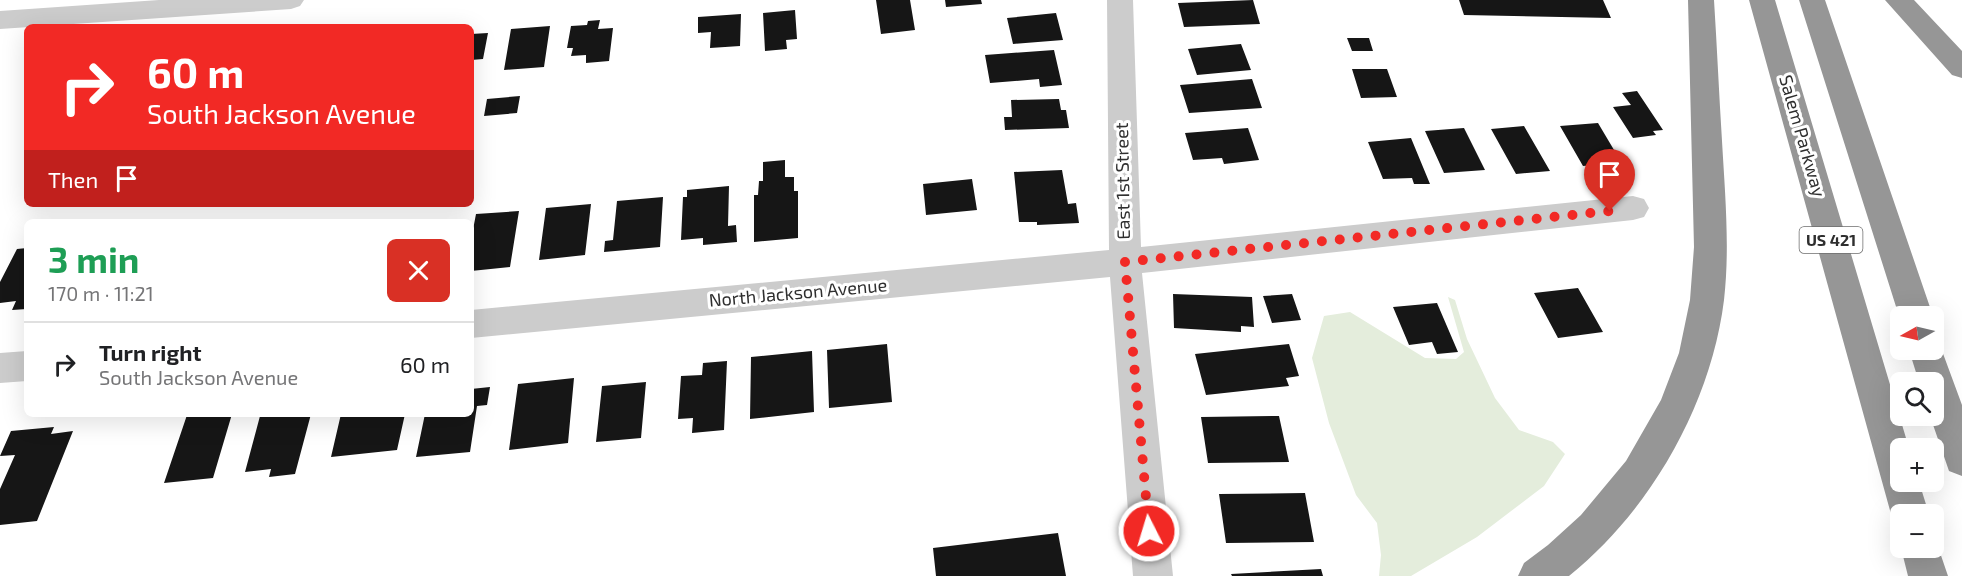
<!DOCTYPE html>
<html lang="en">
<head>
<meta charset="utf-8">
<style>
  :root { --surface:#fff; --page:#f2f2f2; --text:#202124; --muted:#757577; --line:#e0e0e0 }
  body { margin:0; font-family:"Exo 2",sans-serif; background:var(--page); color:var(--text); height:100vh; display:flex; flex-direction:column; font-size:22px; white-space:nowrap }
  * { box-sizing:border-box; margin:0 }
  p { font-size:20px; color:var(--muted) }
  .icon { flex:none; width:33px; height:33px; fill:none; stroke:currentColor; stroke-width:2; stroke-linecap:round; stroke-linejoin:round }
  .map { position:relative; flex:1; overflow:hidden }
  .drawer { position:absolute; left:24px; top:219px; width:450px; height:198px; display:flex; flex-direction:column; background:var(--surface); border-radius:9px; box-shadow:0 6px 24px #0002 }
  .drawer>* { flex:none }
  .guide { position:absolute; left:24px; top:24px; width:450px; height:183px; border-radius:9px; box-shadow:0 6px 24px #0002; background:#f22925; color:#fff; overflow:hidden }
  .needle { width:39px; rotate:262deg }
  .tools { position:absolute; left:1890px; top:306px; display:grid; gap:12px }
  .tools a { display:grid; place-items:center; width:54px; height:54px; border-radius:9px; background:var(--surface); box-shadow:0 6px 24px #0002; font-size:30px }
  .pin { position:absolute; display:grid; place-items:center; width:51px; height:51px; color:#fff; margin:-62px -26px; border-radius:50% 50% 50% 0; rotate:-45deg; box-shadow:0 0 6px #0007 }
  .pin .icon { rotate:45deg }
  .me { position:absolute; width:66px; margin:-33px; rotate:355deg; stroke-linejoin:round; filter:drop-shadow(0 0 4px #0008) }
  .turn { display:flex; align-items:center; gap:21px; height:126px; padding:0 24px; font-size:27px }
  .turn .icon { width:78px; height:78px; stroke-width:2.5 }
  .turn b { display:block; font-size:42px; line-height:51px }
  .then { display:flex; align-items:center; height:57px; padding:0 24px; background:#0003; gap:12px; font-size:22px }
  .round { display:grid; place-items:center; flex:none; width:63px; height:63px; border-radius:9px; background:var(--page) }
  .headline { display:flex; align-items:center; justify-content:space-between; height:102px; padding:0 24px }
  h1 { font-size:36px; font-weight:700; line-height:45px; color:#1e9e55 }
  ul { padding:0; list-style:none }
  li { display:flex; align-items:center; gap:18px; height:84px; padding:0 24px; border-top:2px solid var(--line) }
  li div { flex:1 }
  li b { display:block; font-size:22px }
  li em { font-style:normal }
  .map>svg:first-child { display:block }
  .green { fill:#e4eddc }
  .building { fill:#161616 }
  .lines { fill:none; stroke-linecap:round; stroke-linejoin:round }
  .street { fill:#ccc; fill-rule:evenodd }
  .highway { fill:#969696; fill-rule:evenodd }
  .route { stroke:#f22925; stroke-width:10; stroke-dasharray:0 18 }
  .labels { text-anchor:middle; stroke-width:6; stroke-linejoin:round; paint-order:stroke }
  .shield { fill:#fff; stroke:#6d6d6d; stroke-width:1.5 }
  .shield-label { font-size:16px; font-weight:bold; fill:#2f2f2f }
  .street-label { font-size:18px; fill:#2f2f2f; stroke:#fff }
</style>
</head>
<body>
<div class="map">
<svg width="1962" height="576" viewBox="0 0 1962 576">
  <rect width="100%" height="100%" fill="#fff"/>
  <path class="green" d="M1448,297L1455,300L1467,339L1495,398L1519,430L1553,442L1565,454L1544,486L1477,537L1411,576H1379L1381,555L1377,523L1356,495L1329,423L1312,358L1324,316L1350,312L1425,358L1456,359L1464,352Z"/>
  <path class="building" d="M876,0H910L915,30L881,34Z
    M945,0H981L982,4L946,7Z
    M1253,0L1260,24L1184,27L1178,3Z
    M1459,0H1603L1611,18L1464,15Z
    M795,10L797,39L786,40L787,49L765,51L763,13Z
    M1056,13L1063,40L1013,44L1007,18Z
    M741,14L740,46L710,48L711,32L698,33V17Z
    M600,20L598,29L613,28L609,61L586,63V55L571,56L573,48H567L571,26L587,25L588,21Z
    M550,26L544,67L504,70L511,29Z
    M488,33L483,59L471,60V34Z
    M1347,38H1369L1373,51H1352Z
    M1241,44L1251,70L1197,75L1188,49Z
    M1054,50L1062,85L1040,87L1039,79L990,83L985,55Z
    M1352,69H1387L1397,97L1361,98Z
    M1252,79L1262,108L1189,113L1180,85Z
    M1637,91L1663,130L1653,131L1656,135L1633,138L1613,107L1631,105L1622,93Z
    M520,96L517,113L484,116L487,99Z
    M1059,99L1061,110H1066L1069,128L1005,130L1004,117H1012L1011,100Z
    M1598,123L1617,155L1602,156L1606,164L1583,166L1560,126Z
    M1524,126L1550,171L1516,174L1491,129Z
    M1248,128L1259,160L1224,164L1222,158L1193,160L1185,133Z
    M1464,128L1485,170L1444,173L1425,131Z
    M1411,138L1430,184H1414L1412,178L1383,179L1368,142Z
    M785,160V177H794V191H798V238L754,242V195H758L759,181H763V162Z
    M1062,170L1068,204L1076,203L1079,223L1037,225V222H1019L1014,172Z
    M972,179L977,210L926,215L923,184Z
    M729,186L728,226L736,225L737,242L703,245V238L681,240L683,197H687V190Z
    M663,197L660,247L604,252L605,241L613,240L617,201Z
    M591,204L585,255L539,260L546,208Z
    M519,211L510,267L471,271V240L476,214Z
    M27,248V309L12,310L16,301L0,303V282L17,249Z
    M1578,288L1603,332L1558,338L1534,293Z
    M1173,294L1252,297L1254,327L1241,326V332L1174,328Z
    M1292,294L1301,320L1272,323L1263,296Z
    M1437,303L1458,352L1437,354L1432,342L1409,345L1393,307Z
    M887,344L892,402L829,408L827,350Z
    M1289,344L1299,376L1286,378L1289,386L1206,395L1195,354Z
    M812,351L814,412L750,419L751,357Z
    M727,361L724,430L692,433L693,418L678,419L681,376L702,375L703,363Z
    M574,378L568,443L509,450L518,384Z
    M646,382L641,438L596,442L602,386Z
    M490,387L487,405L477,406L470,452L416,457L425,414H471V389Z
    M200,414H232L213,478L164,483L187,415Z
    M279,414H311L295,474L269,477L271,469L245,472L260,416Z
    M341,414H405L397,450L331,457Z
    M1279,416L1289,462L1208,463L1201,417Z
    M54,427L51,434L73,431L37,521L0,525V489L15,455L0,456L11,431Z
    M1305,493L1314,542L1226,543L1219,494Z
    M1058,533L1066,576H936L933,548Z
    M1321,569L1323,576H1232L1231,574Z"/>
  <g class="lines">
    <path class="street" d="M159,0H304L300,6L291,9L0,29V11Z
      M1107,0H1133L1141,247L1633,196L1644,199L1649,208L1644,217L1633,220L1142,273L1173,576H1133L1110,277L471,338V310L1109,250Z
      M27,351V381L0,383V353Z"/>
    <path class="highway" d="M1688,0H1714C1717,47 1719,94 1722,141C1725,193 1730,248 1724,300C1711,404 1651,510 1569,576H1518L1524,563L1548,545L1581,515L1626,461L1661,400L1679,353L1690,300L1694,247Z
      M1749,0H1775L1909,448H1900V482H1919L1929,514H1900V528L1897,527L1891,514Z
      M1799,0H1825L1933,316H1900V319L1899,316Z
      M1885,0H1914L1962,51V78L1952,75Z
      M1934,338L1938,340L1962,405V476L1949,471L1930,416H1934V382H1919L1909,350H1934Z
      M1934,535L1948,576H1908L1901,548H1934Z"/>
  </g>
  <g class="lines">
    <path class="route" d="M1149,531L1125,262L1610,211"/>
  </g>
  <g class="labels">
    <rect class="shield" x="1799.5" y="227" width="63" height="26" rx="4.5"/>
    <g class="shield-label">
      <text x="1831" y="246">US 421</text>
    </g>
    <g class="street-label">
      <text transform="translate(1802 136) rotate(74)" y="6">Salem Parkway</text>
      <text transform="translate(1123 181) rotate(-91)" y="6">East 1st Street</text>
      <text transform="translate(798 293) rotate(-5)" y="6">North Jackson Avenue</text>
    </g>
  </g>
</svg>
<div class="tools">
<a><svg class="needle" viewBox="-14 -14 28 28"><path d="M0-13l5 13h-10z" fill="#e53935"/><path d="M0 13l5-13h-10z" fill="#757577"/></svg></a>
<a><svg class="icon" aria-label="search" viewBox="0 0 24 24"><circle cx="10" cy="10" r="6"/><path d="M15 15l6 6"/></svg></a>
<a>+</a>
<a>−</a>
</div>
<div class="pin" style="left:1610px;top:211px;background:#d93025"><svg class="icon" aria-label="arrive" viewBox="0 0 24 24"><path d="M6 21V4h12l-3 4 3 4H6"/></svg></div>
<svg class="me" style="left:1149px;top:531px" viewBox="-20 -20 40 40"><circle r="17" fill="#f22925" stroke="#fff" stroke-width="3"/><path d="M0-11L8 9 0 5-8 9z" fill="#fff"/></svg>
<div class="guide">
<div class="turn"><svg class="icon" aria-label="right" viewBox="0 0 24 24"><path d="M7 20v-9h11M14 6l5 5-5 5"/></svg><div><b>60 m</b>South Jackson Avenue</div></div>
<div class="then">Then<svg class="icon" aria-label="arrive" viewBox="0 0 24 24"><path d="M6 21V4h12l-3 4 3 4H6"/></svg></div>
</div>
<section class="drawer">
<div class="headline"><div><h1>3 min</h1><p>170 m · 11:21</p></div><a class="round" style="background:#d93025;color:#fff"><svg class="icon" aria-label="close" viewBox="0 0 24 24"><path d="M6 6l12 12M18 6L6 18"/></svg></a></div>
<ul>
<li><svg class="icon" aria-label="right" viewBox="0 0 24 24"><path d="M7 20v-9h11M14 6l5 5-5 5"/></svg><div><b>Turn right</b><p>South Jackson Avenue</p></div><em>60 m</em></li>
</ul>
</section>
</div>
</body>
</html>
